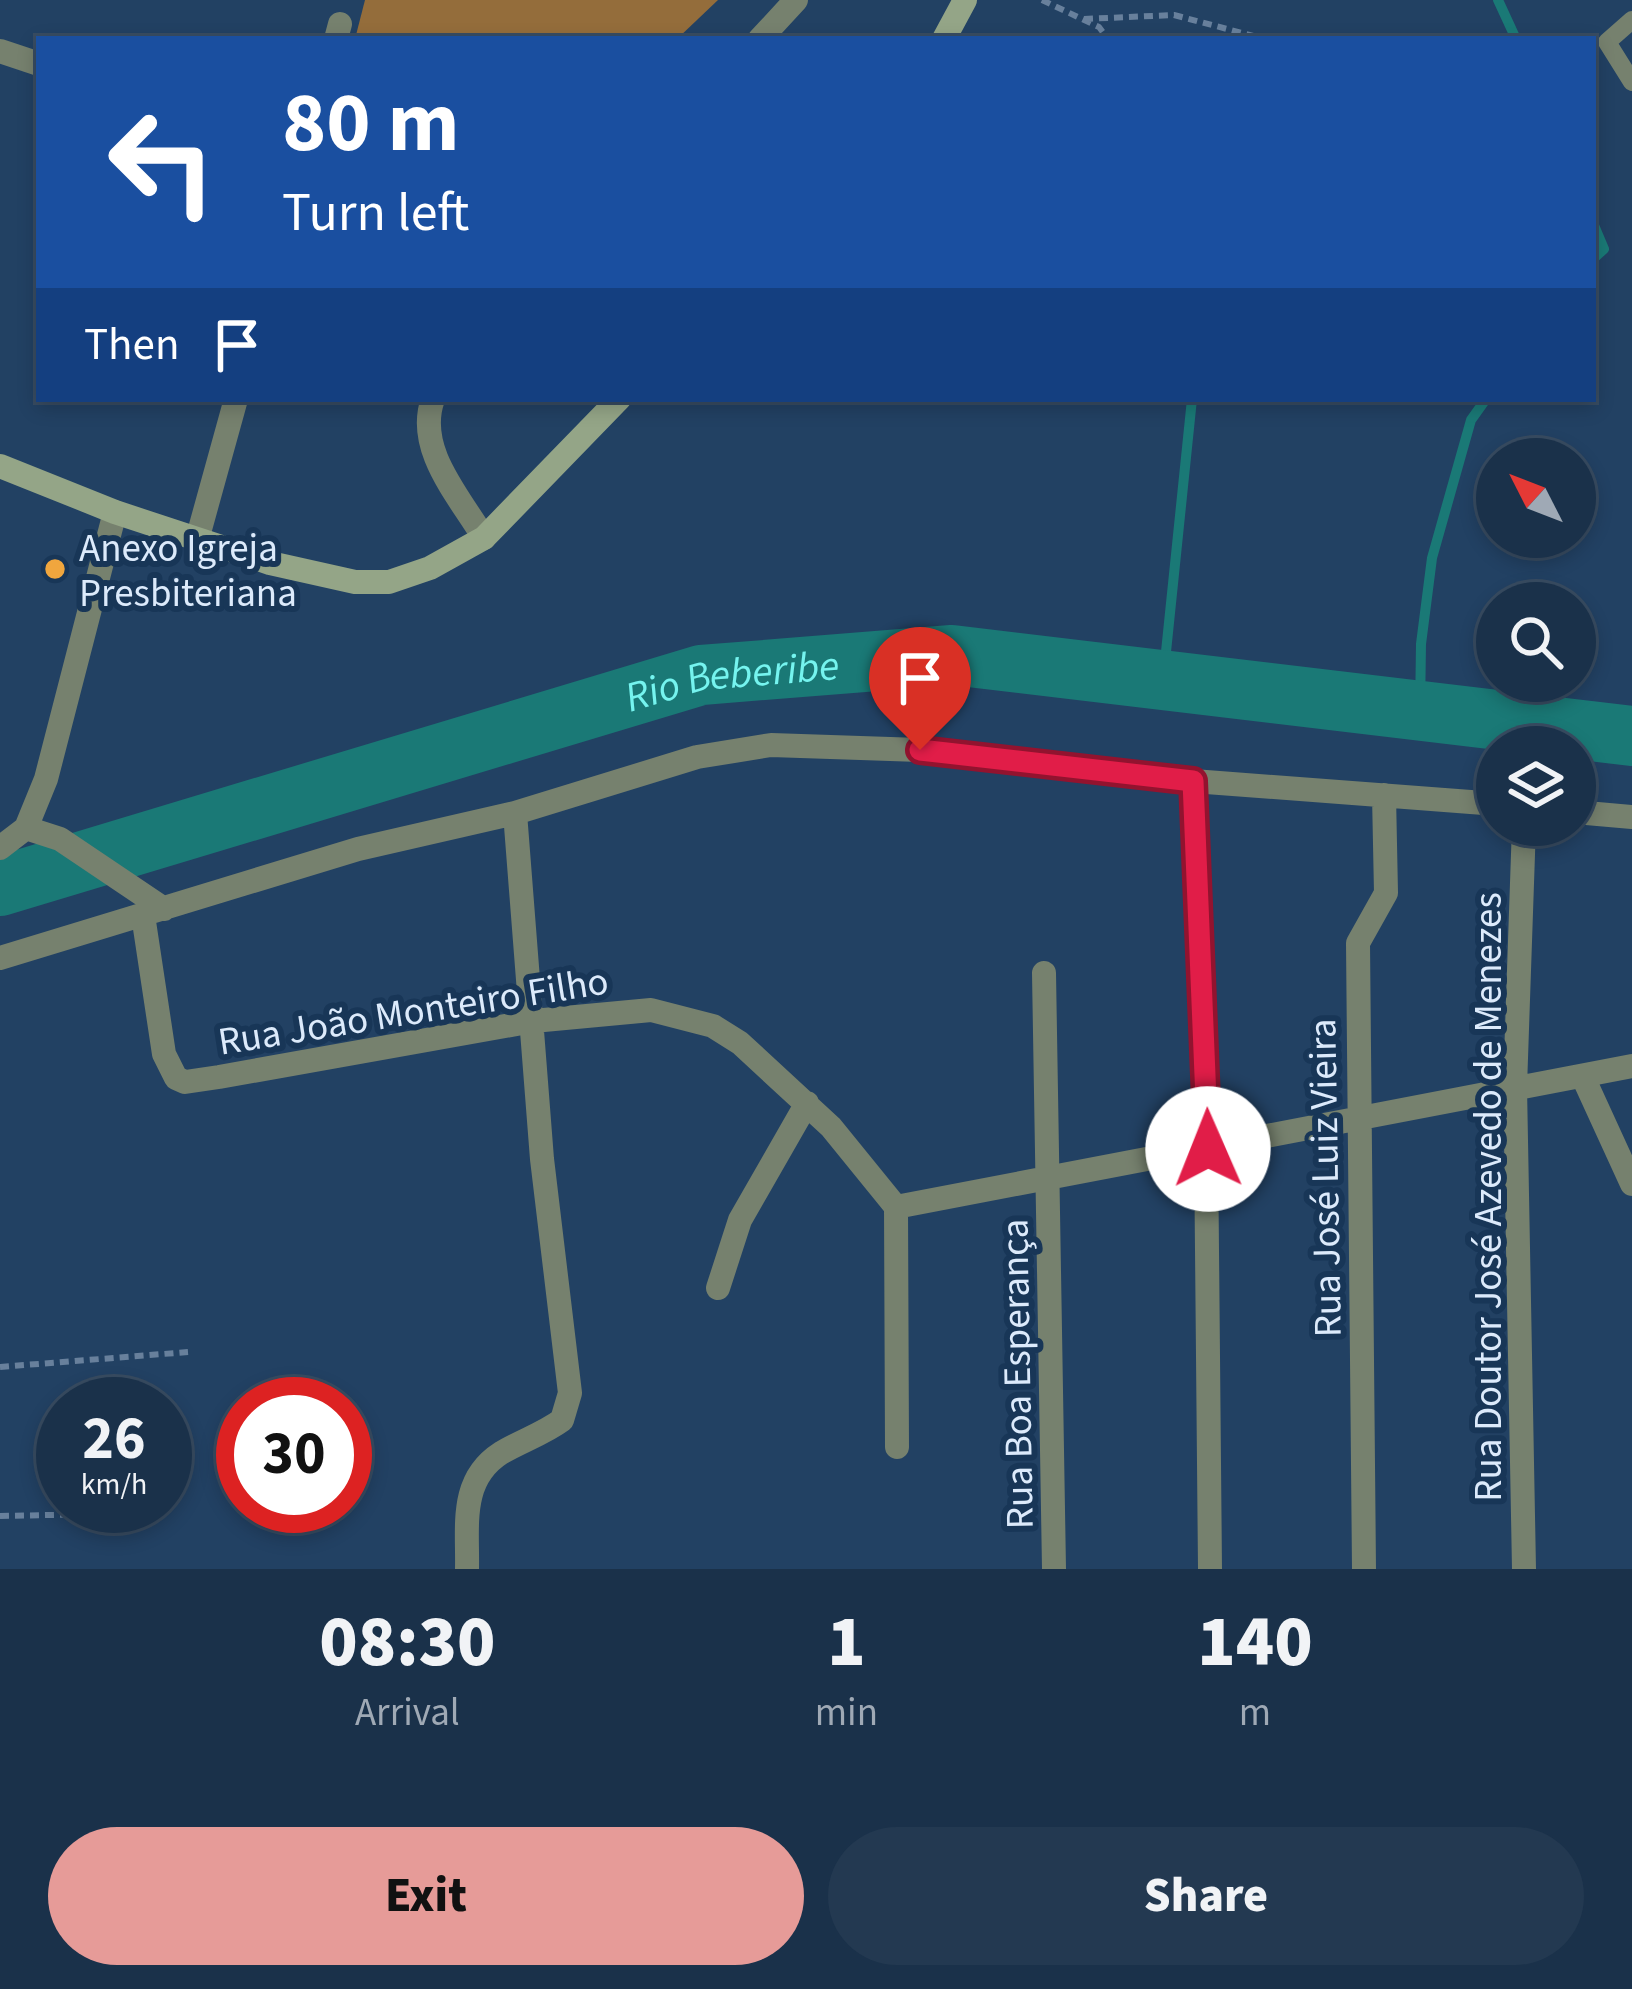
<!DOCTYPE html>
<html lang="en">
<head>
<meta charset="utf-8">
<style>
  :root { --surface:#1a314a; --page:#233951; --text:#f1f3f6; --muted:#9fa9b5; --line:#384c62; --accent:#e69b98 }
  body { margin:0; font-family:"Source Sans 3",sans-serif; background:var(--page); color:var(--text); height:100vh; display:flex; flex-direction:column; font-size:45px; white-space:nowrap }
  * { box-sizing:border-box; margin:0 }
  p { font-size:39px; color:var(--muted) }
  .icon { flex:none; width:66px; height:66px; fill:none; stroke:currentColor; stroke-width:2; stroke-linecap:round; stroke-linejoin:round }
  .map { position:relative; height:1569px; overflow:hidden }
  .sheet { display:flex; flex-direction:column; background:var(--surface); flex:1 }
  .sheet>* { flex:none }
  .banner { position:absolute; left:36px; top:36px; width:1560px; height:366px; border-radius:0px; box-shadow:0 6px 18px #0003,0 0 0 3px var(--line); background:#1a4fa0; color:#fff; overflow:hidden }
  .needle { width:78px; rotate:312deg }
  .tools { position:absolute; left:1476px; top:438px; display:grid; gap:24px }
  .tools a { display:grid; place-items:center; width:120px; height:120px; border-radius:50%; background:var(--surface); box-shadow:0 6px 18px #0003,0 0 0 3px var(--line); font-size:60px }
  .speed { position:absolute; left:36px; top:1377px; display:flex; gap:24px; font-size:60px; font-weight:700; text-align:center }
  .speed>* { display:grid; place-content:center; width:156px; height:156px; border-radius:50%; background:var(--surface); box-shadow:0 6px 18px #0003,0 0 0 3px var(--line); line-height:1 }
  .speed small { font-size:30px; font-weight:400 }
  .speed .limit { border:18px solid #d22; background:#fff; color:#111 }
  .pin { position:absolute; display:grid; place-items:center; width:102px; height:102px; color:#fff; margin:-123px -51px; border-radius:50% 50% 50% 0; rotate:-45deg; box-shadow:0 0 12px #0007 }
  .pin .icon { rotate:45deg }
  .me { position:absolute; width:132px; margin:-66px; rotate:359deg; stroke-linejoin:round; filter:drop-shadow(0 0 9px #0008) }
  .turn { display:flex; align-items:center; gap:42px; height:252px; padding:0 48px; font-size:54px }
  .turn .icon { width:156px; height:156px; stroke-width:2.5 }
  .turn b { display:block; font-size:84px; line-height:102px }
  .then { display:flex; align-items:center; height:114px; padding:0 48px; background:#0003; gap:24px; font-size:45px }
  .eta { display:flex; justify-content:space-evenly; align-items:center; height:204px; text-align:center }
  .eta b { font-size:72px; font-weight:800; line-height:84px }
  .cta { display:flex; gap:24px; margin-top:auto; padding:24px 48px }
  .cta a { flex:1; height:138px; border-radius:72px; background:var(--accent); color:#111; font-size:48px; font-weight:800; line-height:138px; text-align:center }
  .cta a+a { background:var(--page); color:var(--text) }
  .map>svg:first-child { display:block }
  .forest { fill:#946d3b }
  .lines { fill:none; stroke-linecap:round; stroke-linejoin:round }
  .stream { stroke:#1a7976; stroke-width:10 }
  .river { stroke:#1a7976; stroke-width:60 }
  .path { stroke:#68809c; stroke-width:6; stroke-dasharray:9 6; stroke-linecap:butt }
  .lane { stroke:#76816e; stroke-width:18 }
  .street { stroke:#76816e; stroke-width:24 }
  .secondary { stroke:#94a587; stroke-width:24 }
  .route-casing { stroke:#92132f; stroke-width:30 }
  .route { stroke:#e11d48; stroke-width:21 }
  .poi-dot { fill:#f0a63e; stroke:#183657; stroke-width:4.5 }
  .labels { text-anchor:middle; stroke-width:12; stroke-linejoin:round; paint-order:stroke }
  .poi-label { font-size:39px; fill:#dceafb; stroke:#183657; text-anchor:start }
  .street-label { font-size:39px; fill:#dceafb; stroke:#183657 }
  .water-label { font-size:42px; font-style:italic; fill:#75f4ef; stroke:#183657 }
</style>
</head>
<body>
<div class="map">
<svg width="1632" height="1569" viewBox="0 0 1632 1569">
  <rect width="100%" height="100%" fill="#224163"/>
  <path class="forest" d="M365,0H718L677,39H355Z"/>
  <g class="lines">
    <path class="stream" d="M1498,0L1516,39
      M1593,223L1604,249L1593,259
      M1163,681L1192,399
      M1420,713L1421,644L1432,558L1471,420L1486,399"/>
    <path class="river" id="s1" d="M0,886L701,675L952,655L1632,736"/>
    <path class="path" d="M1042,0L1099,27L1108,39
      M1084,19L1174,15L1265,39
      M0,1367L188,1352
      M0,1516L101,1514"/>
    <path class="lane" d="M1632,20L1607,42L1632,82"/>
    <path class="street" d="M336,39L340,24
      M760,39L796,0
      M0,51L39,64
      M433,399C415,449 459,496 484,538
      M197,540L236,399
      M1193,781L1205,1036L1210,1569
      M1575,812L1632,817
      M1524,825L1515,1087L1524,1569
      M26,828L60,839L164,909
      M0,848L26,828L46,779L115,512
      M143,915L164,1054L176,1078L185,1082L219,1077L533,1021L651,1010L713,1026L740,1043L831,1127L896,1207
      M0,958L358,849L515,813L697,757L771,745L920,750L1193,781L1497,804
      M1044,973L1054,1569
      M1583,1077L1632,1184
      M896,1207L1632,1066
      M896,1207L897,1447
      M718,1288L740,1220L807,1103
      M467,1569C468,1526 459,1480 501,1453C521,1441 543,1434 562,1420L570,1393L542,1159L515,813
      M1364,1569L1358,943L1386,893L1384,795"/>
    <path class="secondary" d="M944,39L965,0
      M0,466L115,512L270,563L355,582H389L430,568L484,538L619,399"/>
  </g>
  <g class="lines">
    <g class="route-casing">
      <path id="route" d="M920,750L1193,781L1208,1149"/>
    </g>
    <use href="#route" class="route"/>
  </g>
  <circle class="poi-dot" cx="55" cy="569" r="12"/>
  <g class="labels">
    <g class="poi-label">
      <text x="79" y="561">Anexo Igreja<tspan x="79" dy="45">Presbiteriana</tspan></text>
    </g>
    <g class="street-label">
      <text transform="translate(413 1010) rotate(-9)" y="14">Rua João Monteiro Filho</text>
      <text transform="translate(1324 1178) rotate(-91)" y="14">Rua José Luiz Vieira</text>
      <text transform="translate(1487 1197) rotate(-90)" y="14">Rua Doutor José Azevedo de Menezes</text>
      <text transform="translate(1016 1374) rotate(-91)" y="14">Rua Boa Esperança</text>
    </g>
    <g class="water-label">
      <text dy="15" stroke="none"><textPath href="#s1" startOffset="762">Rio Beberibe</textPath></text>
    </g>
  </g>
</svg>
<div class="tools">
<a><svg class="needle" viewBox="-14 -14 28 28"><path d="M0-13l5 13h-10z" fill="#e53935"/><path d="M0 13l5-13h-10z" fill="#9fa9b5"/></svg></a>
<a><svg class="icon" aria-label="search" viewBox="0 0 24 24"><circle cx="10" cy="10" r="6"/><path d="M15 15l6 6"/></svg></a>
<a><svg class="icon" aria-label="layers" viewBox="0 0 24 24"><path d="M12 4l9 5-9 5-9-5zM3 14l9 5 9-5"/></svg></a>
</div>
<div class="speed"><div>26<small>km/h</small></div><div class="limit">30</div></div>
<div class="pin" style="left:920px;top:750px;background:#d93025"><svg class="icon" aria-label="arrive" viewBox="0 0 24 24"><path d="M6 21V4h12l-3 4 3 4H6"/></svg></div>
<svg class="me" style="left:1208px;top:1149px" viewBox="-20 -20 40 40"><circle r="19" fill="#fff"/><path d="M0-13L10 11 0 6-10 11z" fill="#e11d48"/></svg>
<div class="banner">
<div class="turn"><svg class="icon" aria-label="left" viewBox="0 0 24 24"><path d="M17 20v-9H6M10 6l-5 5 5 5"/></svg><div><b>80 m</b>Turn left</div></div>
<div class="then">Then<svg class="icon" aria-label="arrive" viewBox="0 0 24 24"><path d="M6 21V4h12l-3 4 3 4H6"/></svg></div>
</div>
</div>
<section class="sheet">
<div class="eta">
<div><b>08:30</b><p>Arrival</p></div>
<div><b>1</b><p>min</p></div>
<div><b>140</b><p>m</p></div>
</div>
<div class="cta"><a>Exit</a><a>Share</a></div>
</section>
</body>
</html>
